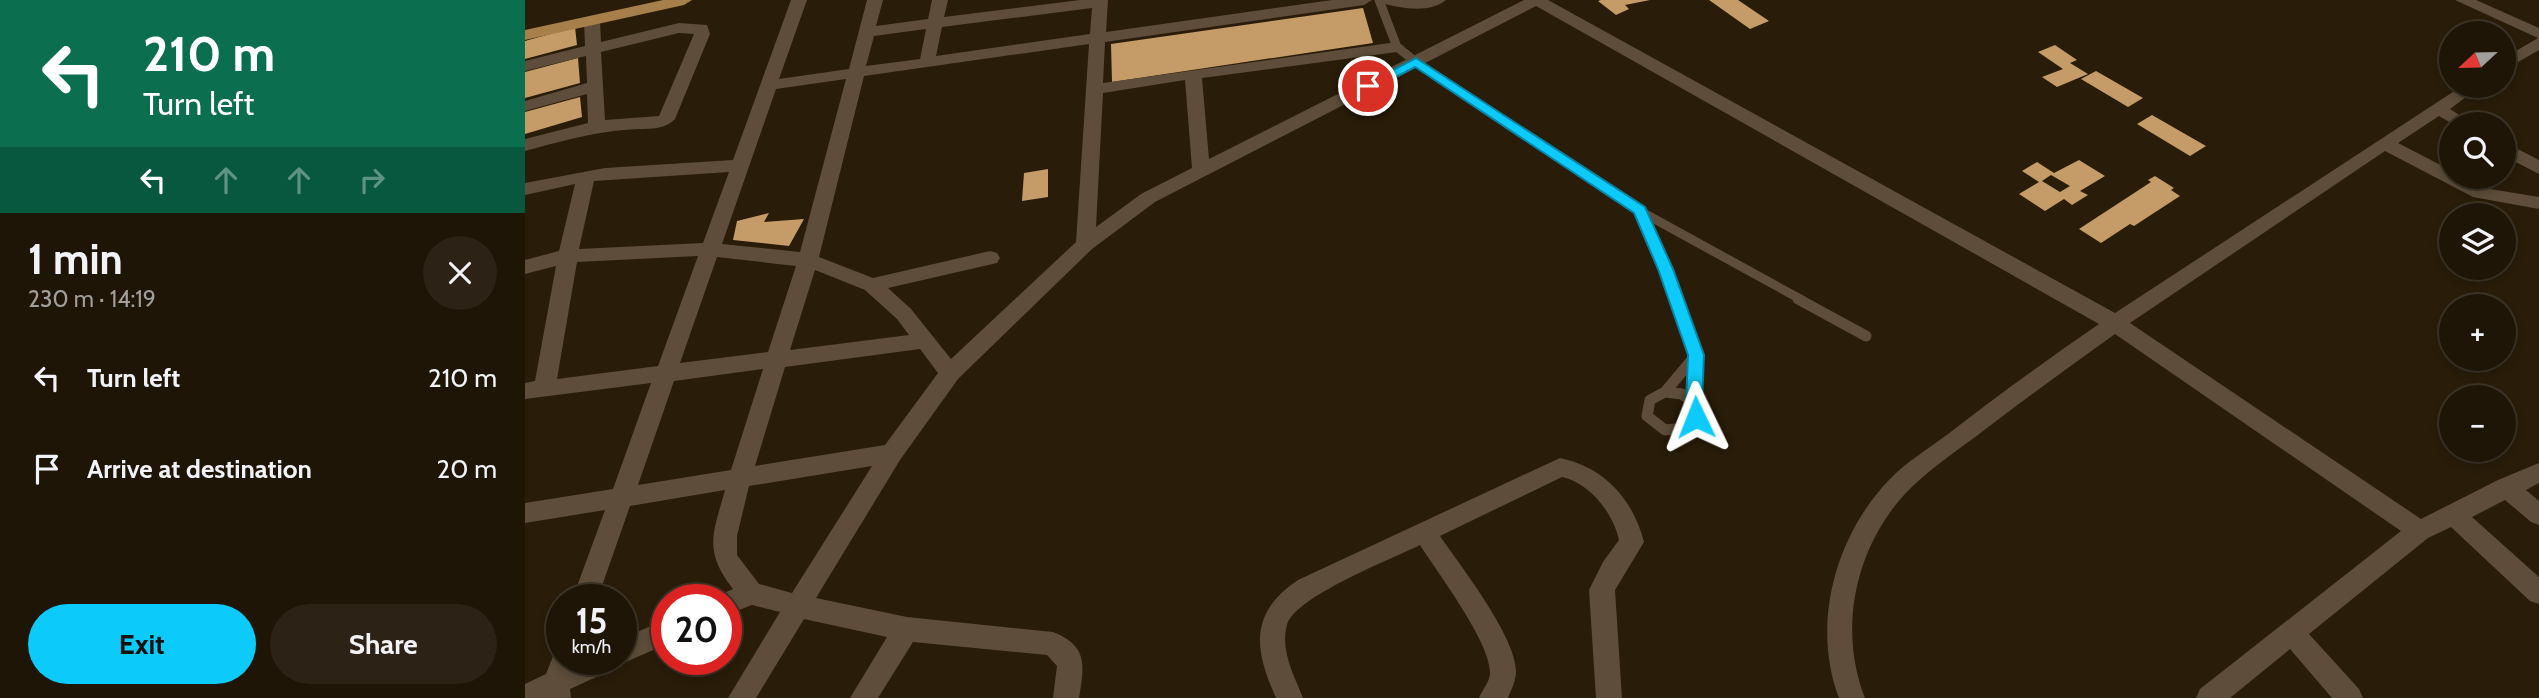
<!DOCTYPE html>
<html lang="en">
<head>
<meta charset="utf-8">
<style>
  :root { --surface:#1f1507; --page:#2c2215; --text:#f1f3f6; --muted:#a19f9b; --line:#3c3428; --accent:#0ccafa }
  body { margin:0; font-family:Cabin,sans-serif; background:var(--page); color:var(--text); height:100vh; display:flex; flex-direction:column; font-size:26px; white-space:nowrap }
  * { box-sizing:border-box; margin:0 }
  p { font-size:23px; color:var(--muted) }
  .icon { flex:none; width:38px; height:38px; fill:none; stroke:currentColor; stroke-width:2; stroke-linecap:round; stroke-linejoin:round }
  .map { position:relative; flex:1; overflow:hidden }
  .panel { display:flex; flex-direction:column; background:var(--surface); width:525px }
  .panel>* { flex:none }
  .banner { background:#0b6e4f; color:#fff; overflow:hidden }
  .needle { width:46px; rotate:248deg }
  .controls { position:absolute; left:1914px; top:21px; display:grid; gap:14px }
  .controls a { display:grid; place-items:center; width:77px; height:77px; border-radius:50%; background:var(--surface); box-shadow:0 4px 10px #0003,0 0 0 2px var(--line); font-size:35px }
  .speed { position:absolute; left:21px; top:584px; display:flex; gap:14px; font-size:35px; font-weight:700; text-align:center }
  .speed>* { display:grid; place-content:center; width:91px; height:91px; border-radius:50%; background:var(--surface); box-shadow:0 4px 10px #0003,0 0 0 2px var(--line); line-height:1 }
  .speed small { font-size:18px; font-weight:400 }
  .speed .limit { border:10px solid #d22; background:#fff; color:#111 }
  .pin { position:absolute; display:grid; place-items:center; width:60px; height:60px; color:#fff; margin:-30px; border:4px solid #fff; border-radius:50%; box-shadow:0 2px 7px #0007 }
  .me { position:absolute; width:77px; margin:-38px; rotate:358deg; stroke-linejoin:round; filter:drop-shadow(0 0 5px #0008) }
  .turn { display:flex; align-items:center; gap:24px; height:147px; padding:0 28px; font-size:32px }
  .turn .icon { width:91px; height:91px; stroke-width:2.5 }
  .turn b { display:block; font-size:49px; line-height:60px }
  .lanes { display:flex; align-items:center; height:66px; padding:0 28px; background:#0003; justify-content:center; gap:35px; direction:ltr }
  .lanes .off { opacity:.35 }
  .round { display:grid; place-items:center; flex:none; width:74px; height:74px; border-radius:37px; background:var(--page) }
  .overview { display:flex; align-items:center; justify-content:space-between; height:119px; padding:0 28px }
  h1 { font-size:42px; font-weight:700; line-height:52px }
  .primary-button { display:flex; gap:14px; margin-top:auto; padding:14px 28px }
  .primary-button a { flex:1; height:80px; border-radius:42px; background:var(--accent); color:#111; font-size:28px; font-weight:700; line-height:80px; text-align:center }
  .primary-button a+a { background:var(--page); color:var(--text) }
  ul { padding:0; list-style:none }
  li { display:flex; align-items:center; gap:21px; height:91px; padding:0 28px }
  li div { flex:1 }
  li b { display:block; font-size:26px }
  li em { font-style:normal }
  main { display:flex; flex:1; min-height:0 }
  .map>svg:first-child { display:block }
  .building { fill:#c59c67; fill-rule:evenodd }
  .lines { fill:none; stroke-linecap:round; stroke-linejoin:round }
  .lane-far1 { stroke:#5d4d3a; stroke-width:9 }
  .lane { stroke:#5d4d3a; stroke-width:11 }
  .street { fill:#5d4d3a; fill-rule:evenodd }
  .primary { fill:#a67f4a; fill-rule:evenodd }
  .route { fill:#0ccafa; stroke:#0883a2; stroke-width:2 }
</style>
</head>
<body>
<main>
<section class="panel">
<div class="banner">
<div class="turn"><svg class="icon" aria-label="left" viewBox="0 0 24 24"><path d="M17 20v-9H6M10 6l-5 5 5 5"/></svg><div><b>210 m</b>Turn left</div></div>
<div class="lanes"><svg class="icon" aria-label="left" viewBox="0 0 24 24"><path d="M17 20v-9H6M10 6l-5 5 5 5"/></svg><svg class="icon off" aria-label="ahead" viewBox="0 0 24 24"><path d="M12 20V5M6 11l6-6 6 6"/></svg><svg class="icon off" aria-label="ahead" viewBox="0 0 24 24"><path d="M12 20V5M6 11l6-6 6 6"/></svg><svg class="icon off" aria-label="right" viewBox="0 0 24 24"><path d="M7 20v-9h11M14 6l5 5-5 5"/></svg></div>
</div>
<div class="overview"><div><h1>1 min</h1><p>230 m · 14:19</p></div><a class="round"><svg class="icon" aria-label="close" viewBox="0 0 24 24"><path d="M6 6l12 12M18 6L6 18"/></svg></a></div>
<ul>
<li><svg class="icon" aria-label="left" viewBox="0 0 24 24"><path d="M17 20v-9H6M10 6l-5 5 5 5"/></svg><div><b>Turn left</b></div><em>210 m</em></li>
<li><svg class="icon" aria-label="arrive" viewBox="0 0 24 24"><path d="M6 21V4h12l-3 4 3 4H6"/></svg><div><b>Arrive at destination</b></div><em>20 m</em></li>
</ul>
<div class="primary-button"><a>Exit</a><a>Share</a></div>
</section>
<div class="map">
<svg width="2014" height="698" viewBox="0 0 2014 698">
  <rect width="100%" height="100%" fill="#291c09"/>
  <path class="building" d="M1076,0H1125L1100,5L1104,9L1091,15L1073,1Z
    M1184,0H1213L1244,21L1225,29Z
    M838,8L848,43L587,82L586,44Z
    M50,27L52,45L0,59V41Z
    M1530,45L1552,60L1545,63L1563,74L1532,87L1517,77L1538,69L1513,52Z
    M53,58L55,83L0,98V72Z
    M1571,71L1618,98L1603,107L1556,79Z
    M55,97L57,117L0,134V112Z
    M1627,115L1681,146L1665,156L1612,124Z
    M1554,160L1580,176L1555,191L1563,195L1547,205L1539,199L1520,211L1494,194L1514,182L1497,171L1512,162L1529,173ZM1526,175L1545,186L1535,192L1517,181Z
    M523,169V197L497,201L499,173Z
    M1630,176L1649,188L1646,190L1655,196L1609,226L1605,224L1576,243L1554,229L1626,182L1623,180Z
    M244,213L239,222L279,219L264,246L208,240L212,221Z"/>
  <g class="lines">
    <path class="lane-far1" d="M854,0L872,47L891,62L1115,211L1277,300
      M1115,211L1151,300"/>
    <path class="lane" d="M1151,299L1171,355L1169,404
      M1273,299L1341,336
      M1140,392L1157,394L1169,404L1171,417L1160,428L1140,430L1122,416L1125,400Z
      M1140,392L1171,355"/>
    <path class="street" d="M266,0H282L254,79L324,69L342,0H358L351,26L403,19L407,0H423L419,17L555,0H583L581,32L807,0H847L839,5L580,42L578,83L872,42L880,47L872,52L677,78L684,159L999,0H1023L1590,313L1937,86H1956L1925,109L1948,124H1928L1914,116L1873,143L1927,171V177H1938L1959,188L2014,197V209L1948,197L1860,151L1605,323L1896,519L1973,480L2014,463V483L2001,490L2014,501V525L2006,522L1980,500L1947,517L2014,577V604L2005,601L1926,527L1903,538L1784,634L1834,689L1838,698H1807L1765,649L1705,698H1671L1675,689L1876,531L1590,334C1547,365 1504,396 1462,428C1435,449 1402,470 1379,495C1330,549 1313,630 1340,698H1314C1286,625 1310,536 1364,480C1381,462 1403,449 1423,434C1472,396 1523,359 1574,324L1011,6L630,202L567,249L433,379L375,460L291,598L382,617L528,632C564,646 559,667 554,698H528L532,666L522,655L388,642L353,698H325L362,637L279,619L231,698H203L255,612L227,605L201,615V600H190L192,596L208,589C178,550 188,534 200,490L105,506L72,600H47L80,510L0,523V503L88,489L126,383L0,399V383L10,381L31,266L0,274V260L34,251L50,184L0,195V183L80,168L208,160ZM567,8L565,34L411,56L417,27ZM401,29L395,59L341,66L349,36ZM564,44L551,242L426,359L386,309L363,288L472,263L475,258L472,253L465,251L348,278L294,257L339,76ZM321,79L275,252L197,244L251,89ZM660,80L667,168L616,194L571,227L578,93ZM204,172L178,243L54,249L69,181ZM173,256L133,366L32,379L52,262ZM192,257L271,266L243,352L155,363ZM290,270L340,290L372,319L384,335L265,350ZM395,349L413,373L360,445L230,466L260,367ZM238,369L206,470L113,485L149,381ZM347,466L267,593L234,584L212,555V536L224,486Z
      M853,0H921C904,14 875,8 856,3Z
      M1930,0H1951L2014,28V50L1979,70V58L2013,38Z
      M67,16L75,21L76,42L154,23L182,25L185,34L150,119C141,129 126,129 114,129C71,131 41,140 0,151V139L63,123L62,94L0,111V101L62,83L61,56L0,71V61L60,46L59,21ZM154,33L169,34L134,116L80,120L76,52Z
      M1979,142L2014,160V174L1979,156Z
      M1035,458C1079,467 1108,499 1119,542L1090,590L1097,698H1071L1064,590L1078,562L1094,540C1088,513 1065,483 1037,477L915,536C935,565 992,638 991,672C991,681 986,690 983,698H954C957,690 964,683 965,674C967,644 912,572 895,545C867,559 769,597 762,625C755,651 769,675 778,698H751C729,649 724,613 773,580Z
      M142,619V644L96,664L92,663L89,669L45,689L46,698H0V684L21,674L30,651L37,649V660H96V639Z"/>
    <path class="primary" d="M138,0H167L159,5L0,40V30Z"/>
  </g>
  <path class="route" d="M891,58L1120,207L1148,269L1179,355L1177,404L1180,417L1177,422H1165L1161,404L1163,355L1133,269L1109,213L890,67L848,89L843,90L837,86Z"/>
</svg>
<div class="controls">
<a><svg class="needle" viewBox="-14 -14 28 28"><path d="M0-13l5 13h-10z" fill="#e53935"/><path d="M0 13l5-13h-10z" fill="#a19f9b"/></svg></a>
<a><svg class="icon" aria-label="search" viewBox="0 0 24 24"><circle cx="10" cy="10" r="6"/><path d="M15 15l6 6"/></svg></a>
<a><svg class="icon" aria-label="layers" viewBox="0 0 24 24"><path d="M12 4l9 5-9 5-9-5zM3 14l9 5 9-5"/></svg></a>
<a>+</a>
<a>−</a>
</div>
<div class="speed"><div>15<small>km/h</small></div><div class="limit">20</div></div>
<div class="pin" style="left:843px;top:86px;background:#d93025"><svg class="icon" aria-label="arrive" viewBox="0 0 24 24"><path d="M6 21V4h12l-3 4 3 4H6"/></svg></div>
<svg class="me" style="left:1171px;top:417px" viewBox="-20 -20 40 40"><path d="M0-17L14 15 0 8-14 15z" fill="#0ccafa" stroke="#fff" stroke-width="4"/></svg>
</div>
</main>
</body>
</html>
